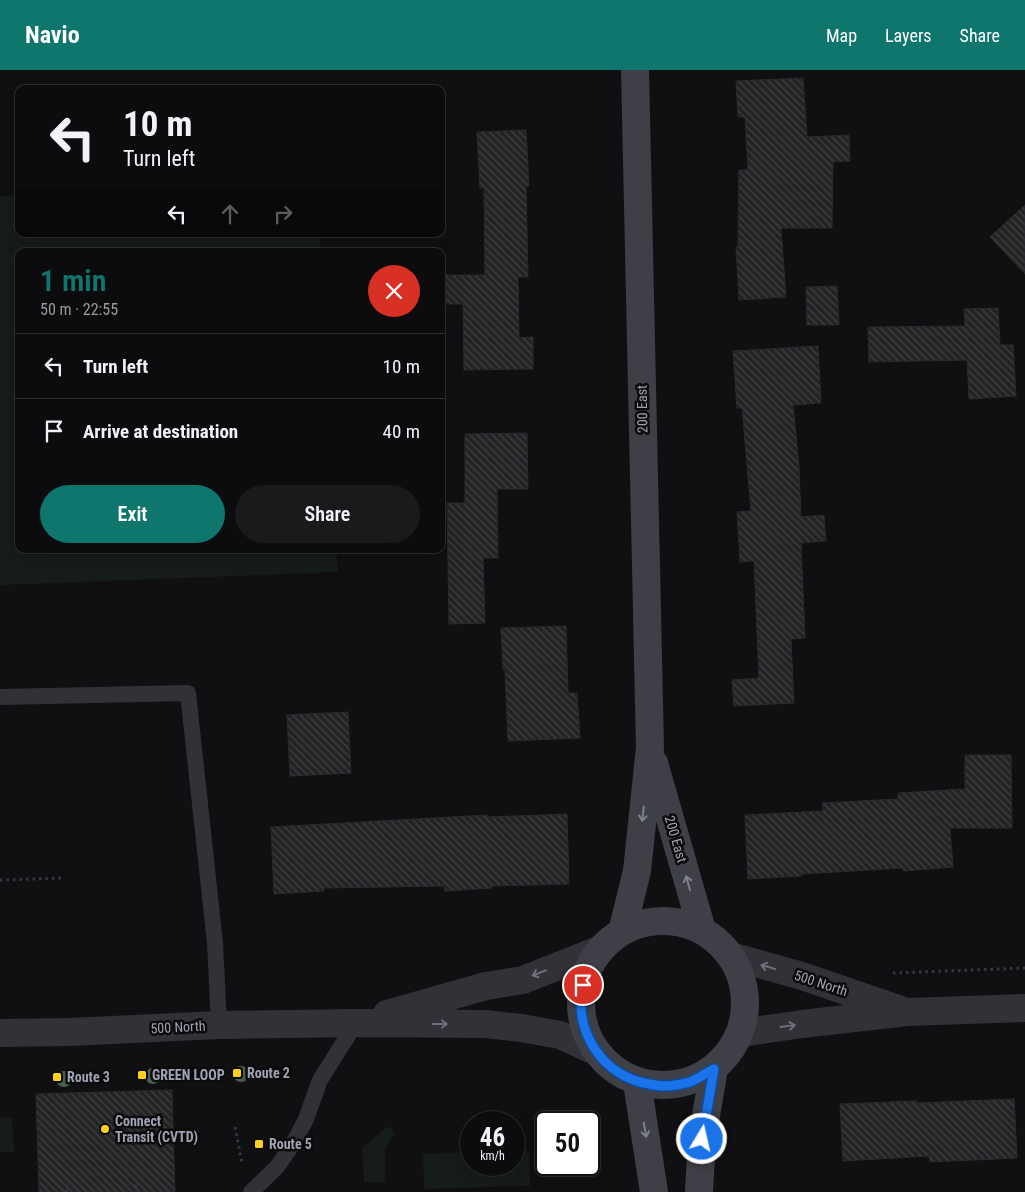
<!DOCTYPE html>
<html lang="en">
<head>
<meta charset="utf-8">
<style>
  :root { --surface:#0c0c0e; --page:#1a1a1c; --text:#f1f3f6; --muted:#9a9b9e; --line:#2c2c2e; --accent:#0f766e }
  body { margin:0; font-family:"Roboto Condensed",sans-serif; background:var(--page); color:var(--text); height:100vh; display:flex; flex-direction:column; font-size:19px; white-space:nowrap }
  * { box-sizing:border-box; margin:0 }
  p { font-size:16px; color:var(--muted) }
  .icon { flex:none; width:28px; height:28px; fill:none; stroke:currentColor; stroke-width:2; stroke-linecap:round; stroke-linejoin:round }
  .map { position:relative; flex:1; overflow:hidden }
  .side { position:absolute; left:15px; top:178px; width:430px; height:305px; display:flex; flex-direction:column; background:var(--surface); border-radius:10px; box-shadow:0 5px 20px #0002,0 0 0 1px var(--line) }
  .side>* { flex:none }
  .top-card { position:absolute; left:15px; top:15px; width:430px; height:152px; border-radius:10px; box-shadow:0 5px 20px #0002,0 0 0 1px var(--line); background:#0c0c0e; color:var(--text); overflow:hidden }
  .speed { position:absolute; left:460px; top:1041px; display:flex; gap:10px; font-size:25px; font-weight:700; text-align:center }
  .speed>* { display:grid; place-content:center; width:65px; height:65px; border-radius:50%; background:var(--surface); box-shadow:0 5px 20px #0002,0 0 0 1px var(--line); line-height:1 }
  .speed small { font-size:12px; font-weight:400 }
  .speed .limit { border:2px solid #111; border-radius:8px; background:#fff; color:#111 }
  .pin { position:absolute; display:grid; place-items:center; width:42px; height:42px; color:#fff; margin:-21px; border:2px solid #fff; border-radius:50%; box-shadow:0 1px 5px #0007 }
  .me { position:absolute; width:55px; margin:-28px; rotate:9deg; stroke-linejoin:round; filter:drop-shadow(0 0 4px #0008) }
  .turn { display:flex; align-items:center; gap:18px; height:105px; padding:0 25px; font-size:22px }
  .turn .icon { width:65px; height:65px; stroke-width:2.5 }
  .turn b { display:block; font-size:35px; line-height:42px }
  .lanes { display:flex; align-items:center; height:48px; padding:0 25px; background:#0003; justify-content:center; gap:25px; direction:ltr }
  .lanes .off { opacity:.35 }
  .round { display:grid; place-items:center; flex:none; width:52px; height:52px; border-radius:26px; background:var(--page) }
  .summary { display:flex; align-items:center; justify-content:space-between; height:85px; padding:0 25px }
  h1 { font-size:30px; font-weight:600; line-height:38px; color:var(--accent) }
  .cta { display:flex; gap:10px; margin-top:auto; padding:10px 25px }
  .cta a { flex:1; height:58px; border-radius:30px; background:var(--accent); color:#fff; font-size:20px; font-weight:600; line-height:58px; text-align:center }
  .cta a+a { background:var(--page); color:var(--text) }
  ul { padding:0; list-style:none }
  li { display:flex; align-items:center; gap:15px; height:65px; padding:0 25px; border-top:1px solid var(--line) }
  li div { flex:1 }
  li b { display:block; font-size:19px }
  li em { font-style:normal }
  header { display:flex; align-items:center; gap:30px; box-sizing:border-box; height:70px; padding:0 25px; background:var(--accent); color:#fff }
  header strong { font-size:24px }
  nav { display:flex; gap:28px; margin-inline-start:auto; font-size:18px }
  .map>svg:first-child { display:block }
  .green { fill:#161c18 }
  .building { fill:url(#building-back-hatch); stroke:#2a2a2e }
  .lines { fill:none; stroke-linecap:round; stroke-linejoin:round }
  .path { stroke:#37383e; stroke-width:3; stroke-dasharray:2.5 4; stroke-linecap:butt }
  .service { stroke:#313137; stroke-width:16 }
  .tertiary { stroke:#313137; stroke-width:28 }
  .secondary { stroke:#3f4047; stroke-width:28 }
  .tree { fill:#485f4d }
  .oneway { stroke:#7e808d }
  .oneway2 { stroke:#6e707b }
  .route-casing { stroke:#114b97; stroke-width:12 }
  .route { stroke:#1a73e8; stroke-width:9 }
  .poi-dot { fill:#fed01c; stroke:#0b0b0c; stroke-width:2 }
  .labels { text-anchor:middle; stroke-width:5; stroke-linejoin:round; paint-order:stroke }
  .street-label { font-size:14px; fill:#a0a3b3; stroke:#0b0b0c }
  .poi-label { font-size:14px; font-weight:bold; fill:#a0a3b3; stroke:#0b0b0c; text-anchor:start }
</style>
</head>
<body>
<header>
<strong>Navio</strong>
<nav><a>Map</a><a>Layers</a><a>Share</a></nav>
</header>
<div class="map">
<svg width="1025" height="1122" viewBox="0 0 1025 1122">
  <defs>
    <pattern id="building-back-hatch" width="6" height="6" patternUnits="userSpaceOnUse" patternTransform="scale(1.25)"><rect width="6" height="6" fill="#232326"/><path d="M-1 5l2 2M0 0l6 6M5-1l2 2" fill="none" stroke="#404043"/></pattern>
  </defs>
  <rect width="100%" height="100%" fill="#101012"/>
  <path class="green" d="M19,125V164H320L321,181H19V479H336L338,502L0,515V126Z
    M12,1047L14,1082H1L0,1081V1048Z
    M388,1056L395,1063L385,1079V1109L382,1113L364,1112L362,1078Z
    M529,1080L530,1116L424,1119L423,1084L471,1082V1095H514V1081Z"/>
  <path class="building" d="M803,8L807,67L849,65L850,91L833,92L832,158H781L786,227L739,230L736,177H738L739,100H748L745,47H738L736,11Z
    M526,60L529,116H526L528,207H518L519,268L533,267V299L464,300L463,234H445V205H485L484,118H480L477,62Z
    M1025,135V204L990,167Z
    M837,216L839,255H807L806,217Z
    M998,238L1000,275H1013L1016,326L969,329L967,290L869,292L868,257L965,256L964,239Z
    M818,276L821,333L793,335L799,397L801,447L824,445L826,471L801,473L805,568L791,569L794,633L734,636L732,610L759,608L754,491L740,492L737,442L751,441L742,338H737L733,281Z
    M527,363L528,419H497L498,488H483L485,553L449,554L447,433H465V364Z
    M566,556L568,623H577L580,668L508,671L505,599L503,600L501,558Z
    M348,642L351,703L290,706L287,645Z
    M965,685H1011L1012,758H950L953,797L903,801V798L801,804L802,806L748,809L745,745L823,741L822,733L898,729V723L965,719Z
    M567,744L569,814L492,816V818L445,821L444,816L324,818V821L274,824L271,757L488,745V747Z
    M172,1020L175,1122H39L36,1024Z
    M1014,1029L1017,1088L930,1092L929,1086L843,1091L840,1034L917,1031V1033Z"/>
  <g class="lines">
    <path class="path" d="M0,810L63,808
      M893,903L1025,898
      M235,1057L242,1093
      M135,1115L137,1122
      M66,1122L68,1115"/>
    <path class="service" d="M0,627L188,623L215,873L219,955
      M251,1122L277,1097L293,1074L306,1049L320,1010L356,953"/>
    <path class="tertiary" d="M734,887L802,906L901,940
      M387,944L486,916L523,910L601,879
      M0,963L69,962L219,955L356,953L486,954L521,958L560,965L595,981
      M740,963L802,954L907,942L1025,938"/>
    <path class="secondary" d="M654,693L702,860
      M581 933a82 82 0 1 1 164 0a82 82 0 1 1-164 0Z
      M622,862L637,801L650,678L635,0
      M637,1012L654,1122
      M699,1122L702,1069L714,999"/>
  </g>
  <g class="tree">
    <circle cx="241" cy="1004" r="8"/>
    <circle cx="153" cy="1006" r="8"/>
    <circle cx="64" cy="1009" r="8"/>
  </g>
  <defs><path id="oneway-shaft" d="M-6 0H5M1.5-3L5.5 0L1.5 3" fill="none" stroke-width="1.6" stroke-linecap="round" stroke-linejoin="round" transform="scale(1.25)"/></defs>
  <g class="oneway">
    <use href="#oneway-shaft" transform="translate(643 744) rotate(96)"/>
    <use href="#oneway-shaft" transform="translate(688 813) rotate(-106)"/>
    <use href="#oneway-shaft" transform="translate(645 1060) rotate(80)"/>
  </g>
  <g class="oneway2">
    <use href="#oneway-shaft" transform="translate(768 897) rotate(-164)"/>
    <use href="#oneway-shaft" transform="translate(539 903) rotate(159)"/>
    <use href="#oneway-shaft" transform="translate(440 954)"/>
    <use href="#oneway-shaft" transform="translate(788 956) rotate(-8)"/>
  </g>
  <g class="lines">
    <g class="route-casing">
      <path id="route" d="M583,915C573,961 602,1006 649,1014C654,1015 659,1016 664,1016C671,1016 684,1014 690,1012C698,1009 706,1003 714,999L702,1069"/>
    </g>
    <use href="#route" class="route"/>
  </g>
  <g class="poi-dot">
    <rect x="232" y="998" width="10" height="10" rx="2.5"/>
    <rect x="137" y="1000" width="10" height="10" rx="2.5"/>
    <rect x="52" y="1002" width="10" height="10" rx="2.5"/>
    <circle cx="105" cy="1059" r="5"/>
    <rect x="254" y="1069" width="10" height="10" rx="2.5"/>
  </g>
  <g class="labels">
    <g class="street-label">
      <text transform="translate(642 339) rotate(-91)" y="5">200 East</text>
      <text transform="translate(676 769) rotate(74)" y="5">200 East</text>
      <text transform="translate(821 913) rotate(18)" y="5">500 North</text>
      <text transform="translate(178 957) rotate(-3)" y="5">500 North</text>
    </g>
    <g class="poi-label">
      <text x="247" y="1008">Route 2</text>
      <text x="152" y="1010">GREEN LOOP</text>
      <text x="67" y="1012">Route 3</text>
      <text x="115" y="1056">Connect<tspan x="115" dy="16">Transit (CVTD)</tspan></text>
      <text x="269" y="1079">Route 5</text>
    </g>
  </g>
</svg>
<div class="speed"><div>46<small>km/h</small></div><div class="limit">50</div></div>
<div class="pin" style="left:583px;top:915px;background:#d93025"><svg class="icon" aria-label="arrive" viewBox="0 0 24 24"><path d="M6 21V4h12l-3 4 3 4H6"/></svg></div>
<svg class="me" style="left:702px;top:1069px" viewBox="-20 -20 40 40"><circle r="17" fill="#1a73e8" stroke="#fff" stroke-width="3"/><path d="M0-11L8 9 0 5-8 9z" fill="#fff"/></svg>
<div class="top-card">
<div class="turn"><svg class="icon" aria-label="left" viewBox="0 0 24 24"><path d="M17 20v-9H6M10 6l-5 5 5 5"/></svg><div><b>10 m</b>Turn left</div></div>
<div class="lanes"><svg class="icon" aria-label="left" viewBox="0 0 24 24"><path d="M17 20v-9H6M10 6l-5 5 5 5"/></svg><svg class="icon off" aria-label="ahead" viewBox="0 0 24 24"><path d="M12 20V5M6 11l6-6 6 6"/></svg><svg class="icon off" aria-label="right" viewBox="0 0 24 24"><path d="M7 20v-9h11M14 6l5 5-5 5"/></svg></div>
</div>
<section class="side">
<div class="summary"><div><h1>1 min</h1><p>50 m · 22:55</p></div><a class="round" style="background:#d93025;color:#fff"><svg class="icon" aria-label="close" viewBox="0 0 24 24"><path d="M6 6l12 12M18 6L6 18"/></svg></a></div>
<ul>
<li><svg class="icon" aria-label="left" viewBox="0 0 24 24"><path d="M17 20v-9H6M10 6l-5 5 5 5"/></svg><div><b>Turn left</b></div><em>10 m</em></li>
<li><svg class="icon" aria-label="arrive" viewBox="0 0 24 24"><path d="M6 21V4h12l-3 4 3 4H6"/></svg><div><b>Arrive at destination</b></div><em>40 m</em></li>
</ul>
<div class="cta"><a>Exit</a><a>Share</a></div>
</section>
</div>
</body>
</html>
